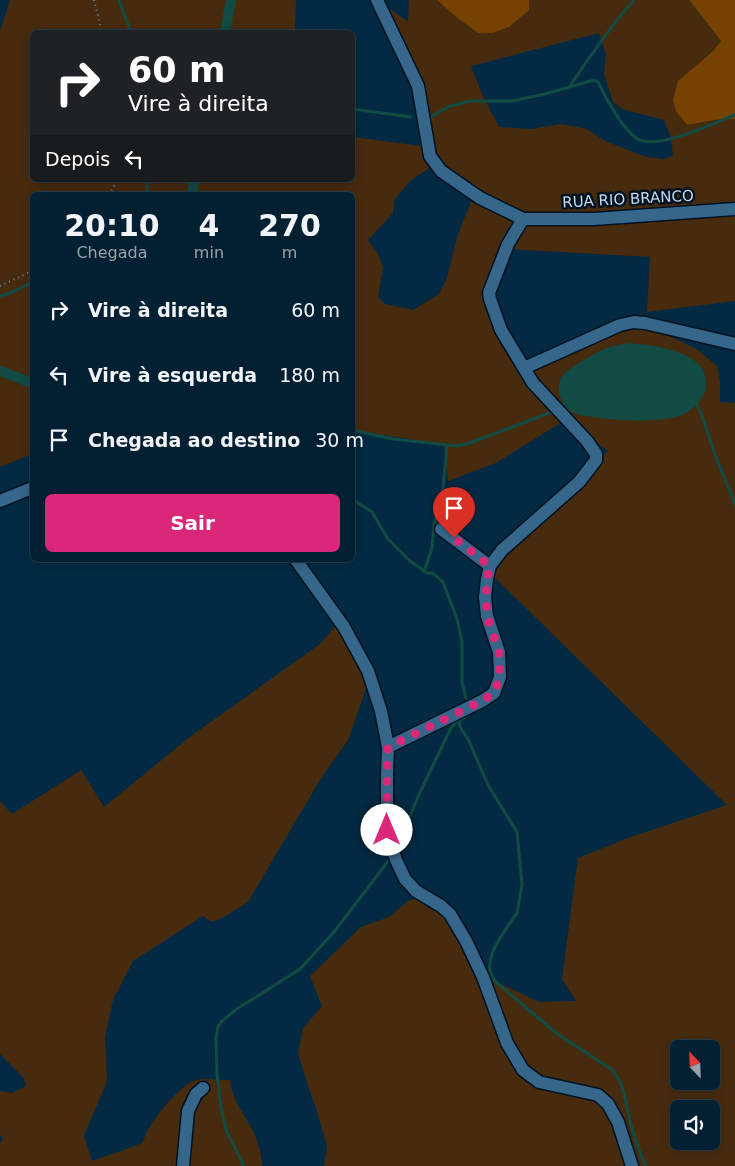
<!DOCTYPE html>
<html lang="pt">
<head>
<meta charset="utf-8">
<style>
  :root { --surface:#022032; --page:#0c283a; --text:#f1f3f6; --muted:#96a3ac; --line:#233e4d; --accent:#db2777 }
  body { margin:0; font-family:"DejaVu Sans",sans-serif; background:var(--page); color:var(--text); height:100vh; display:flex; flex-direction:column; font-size:19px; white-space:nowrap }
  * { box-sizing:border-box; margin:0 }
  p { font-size:16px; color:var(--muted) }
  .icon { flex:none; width:28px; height:28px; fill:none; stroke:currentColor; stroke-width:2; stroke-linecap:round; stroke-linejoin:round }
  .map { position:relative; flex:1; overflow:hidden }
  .sheet { position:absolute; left:30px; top:192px; width:325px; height:370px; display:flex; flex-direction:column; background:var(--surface); border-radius:8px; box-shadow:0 2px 12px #0003,0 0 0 1px var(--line) }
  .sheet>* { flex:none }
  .guide { position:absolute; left:30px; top:30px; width:325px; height:152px; border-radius:8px; box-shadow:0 2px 12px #0003,0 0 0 1px var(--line); background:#202124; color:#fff; overflow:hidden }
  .needle { width:32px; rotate:337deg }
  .buttons { position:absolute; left:670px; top:1040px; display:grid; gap:10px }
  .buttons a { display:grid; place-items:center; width:50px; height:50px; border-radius:8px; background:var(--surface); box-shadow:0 2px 12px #0003,0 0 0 1px var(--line); font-size:25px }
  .pin { position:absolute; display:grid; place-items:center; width:42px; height:42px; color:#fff; margin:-51px -21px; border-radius:50% 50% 50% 0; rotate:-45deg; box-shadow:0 0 5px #0007 }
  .pin .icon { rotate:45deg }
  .me { position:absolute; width:55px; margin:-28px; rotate:0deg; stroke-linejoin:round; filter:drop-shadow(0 0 4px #0008) }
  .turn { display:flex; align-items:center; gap:18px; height:105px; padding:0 15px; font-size:22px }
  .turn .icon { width:65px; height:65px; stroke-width:2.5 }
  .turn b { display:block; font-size:35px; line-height:42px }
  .then { display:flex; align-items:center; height:48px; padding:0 15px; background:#0003; gap:10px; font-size:19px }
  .eta { display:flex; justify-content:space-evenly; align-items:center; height:85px; text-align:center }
  .eta b { font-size:30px; font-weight:600; line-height:35px }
  .button { display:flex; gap:10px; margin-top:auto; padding:10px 15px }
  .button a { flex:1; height:58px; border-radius:8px; background:var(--accent); color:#fff; font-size:20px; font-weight:600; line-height:58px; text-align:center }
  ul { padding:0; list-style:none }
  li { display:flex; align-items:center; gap:15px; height:65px; padding:0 15px }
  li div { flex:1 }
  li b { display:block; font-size:19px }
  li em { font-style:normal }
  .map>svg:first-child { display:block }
  .green { fill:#472b0f; fill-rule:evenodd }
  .forest { fill:#764201 }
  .water { fill:#124b43 }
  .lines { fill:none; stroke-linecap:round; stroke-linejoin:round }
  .stream { stroke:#124b43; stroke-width:3 }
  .canal { stroke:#124b43; stroke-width:10 }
  .minor-casing { stroke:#012; stroke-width:15 }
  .path { stroke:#69889d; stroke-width:2; stroke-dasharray:1 4; stroke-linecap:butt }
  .minor { stroke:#366689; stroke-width:12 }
  .route { stroke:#db2777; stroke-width:9; stroke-dasharray:0 16.2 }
  .labels { text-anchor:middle; stroke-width:5; stroke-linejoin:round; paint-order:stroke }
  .street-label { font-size:15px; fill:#c1daed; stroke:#01111f }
</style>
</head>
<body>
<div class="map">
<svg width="735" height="1166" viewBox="0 0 735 1166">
  <rect width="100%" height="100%" fill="#032a42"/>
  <path class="green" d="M10,0H296L295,32H32V180H352L353,137L422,146V86L380,2L408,22L409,0H437L456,17L478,33H480L529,10V0H689L721,41L713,51L678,81L687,125L721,119H735V301L647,312L650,257L508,249L488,296L521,371L630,324L654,330L678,340L698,350L717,366L720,381V402L735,403V1166H324L327,1146L315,1105L309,1089L298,1053L303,1028L322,1006L310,976L361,927L389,917L408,901L417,898L447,906L484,976L539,1002L576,1001L562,979L578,858L631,837L727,805L488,571L608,451L580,430L562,422L496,463L448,481L444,445L353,430L352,195H32V454L0,467V31ZM599,33L606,54L604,74L613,102L622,109L664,120L671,138L673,156L663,159L646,157L605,141L587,129L561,124L532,129L499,127L482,94L471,66ZM438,162L474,195L458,234L447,278L439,294L413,310L385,304L378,297L383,267L378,254L368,240L393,213L394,200L410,181ZM679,1049H711V1081H679ZM679,1109H711V1141H679Z
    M337,624L361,663L366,689L348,740L320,780L248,902L224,917L212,922L203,916L133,961L113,1000L105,1037L107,1081L84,1136L92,1161L124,1150L142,1143C145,1137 147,1130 151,1125C157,1114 180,1087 191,1082C202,1076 217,1081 230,1080C231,1098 243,1112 251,1127C258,1141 261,1151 262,1166H0V1144L3,1138L0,1135V1091L12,1093L26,1086L24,1078L0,1054V801L12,814L81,770L104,807L191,736L320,644Z"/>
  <path class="forest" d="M437,0H529V10L509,27L492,33H478L456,17Z
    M689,0H735V119H721L687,125L676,111L673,100L678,81L713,51L721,41Z"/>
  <path class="water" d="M629,343C652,345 708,351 706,383C706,388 706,390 704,394C698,404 690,413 679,416C650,424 609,420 580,415C571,413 564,408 561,399C559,393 558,385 560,380C563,370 600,350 610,347C616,345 623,344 629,343Z"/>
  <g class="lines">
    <path class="stream" d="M119,0L131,32
      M570,86C590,56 610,27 634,0
      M352,109L411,117
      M427,119L450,106L471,101H512L545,94L594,80L598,82C605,97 625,134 640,140C660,149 714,123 735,115
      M147,195V180
      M0,296L13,292L32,282
      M696,402L702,416L714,452L735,504
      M352,430L393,439L457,446L470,443L552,412
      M352,499L372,512L388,539L409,560L427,573H432L435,575L443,582L457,619L462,642V682L466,698
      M424,572L432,548L434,525L442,499L447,445
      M459,721L460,727L469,741L488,785L517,832L522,885L517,913C506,930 477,962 496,982L556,1033L611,1069C625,1084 625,1101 630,1121C634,1136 639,1152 646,1166
      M397,846L421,790L451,728L455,723L459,721L468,715V712
      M244,1166L226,1130L221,1107L217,1075L216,1037L218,1027L221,1022L238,1008L261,994L300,969L334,932L389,860"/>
    <path class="canal" d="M225,32L231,0
      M192,195L194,180
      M0,371L32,383"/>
    <g class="minor-casing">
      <path id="minor" d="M377,0L418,86L430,156L441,171L480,198L523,219H594L735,209
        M524,368L620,325L634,322L645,323L735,344
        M0,501L32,488
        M441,529L490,566
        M296,560L344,627L368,671L381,711L388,747L387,776V830L396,860L405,879L416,891L441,906L450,914L466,941L483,977L507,1043L523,1070L539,1082L598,1095L608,1104L618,1122L632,1166
        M388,747L482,701L494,693L500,677L499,652L487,616L485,597L487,579L490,566L502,550L579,482L596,460V454L587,441L533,383L501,330L490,299L489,293L501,262L508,244L523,219
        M183,1166L188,1111L196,1094L203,1088"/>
    </g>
    <path class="path" d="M94,0L102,32
      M109,195L117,180
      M0,286L32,271"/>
    <use href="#minor" class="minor"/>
  </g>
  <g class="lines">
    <path class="route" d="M387,830V776L388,747L482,701L494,693L500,677L499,652L487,616L486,597L487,579L490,566L454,538"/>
  </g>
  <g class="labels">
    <g class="street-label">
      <text transform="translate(628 199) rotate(-3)" y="5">RUA RIO BRANCO</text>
    </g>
  </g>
</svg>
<div class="buttons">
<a><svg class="needle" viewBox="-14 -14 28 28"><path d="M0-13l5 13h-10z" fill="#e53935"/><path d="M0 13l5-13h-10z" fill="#96a3ac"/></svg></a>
<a><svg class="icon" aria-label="sound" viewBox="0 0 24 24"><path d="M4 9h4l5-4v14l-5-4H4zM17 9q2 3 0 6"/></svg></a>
</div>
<div class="pin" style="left:454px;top:538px;background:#d93025"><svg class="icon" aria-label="arrive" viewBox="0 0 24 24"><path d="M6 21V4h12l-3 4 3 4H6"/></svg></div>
<svg class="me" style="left:387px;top:830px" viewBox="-20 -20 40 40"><circle r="19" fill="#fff"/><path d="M0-13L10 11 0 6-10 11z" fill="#db2777"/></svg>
<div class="guide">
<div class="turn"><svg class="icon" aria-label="right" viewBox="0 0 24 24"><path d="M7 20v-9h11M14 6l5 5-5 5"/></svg><div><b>60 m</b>Vire à direita</div></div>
<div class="then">Depois<svg class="icon" aria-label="left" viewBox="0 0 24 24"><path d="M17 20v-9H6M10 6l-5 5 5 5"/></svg></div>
</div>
<section class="sheet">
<div class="eta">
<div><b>20:10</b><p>Chegada</p></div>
<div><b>4</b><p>min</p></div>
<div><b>270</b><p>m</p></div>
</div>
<ul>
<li><svg class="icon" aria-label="right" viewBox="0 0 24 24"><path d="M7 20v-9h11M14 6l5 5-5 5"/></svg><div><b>Vire à direita</b></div><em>60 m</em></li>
<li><svg class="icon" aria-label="left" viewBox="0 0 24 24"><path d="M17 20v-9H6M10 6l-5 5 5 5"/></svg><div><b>Vire à esquerda</b></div><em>180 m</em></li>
<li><svg class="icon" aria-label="arrive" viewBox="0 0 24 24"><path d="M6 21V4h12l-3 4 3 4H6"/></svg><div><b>Chegada ao destino</b></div><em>30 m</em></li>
</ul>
<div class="button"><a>Sair</a></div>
</section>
</div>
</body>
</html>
